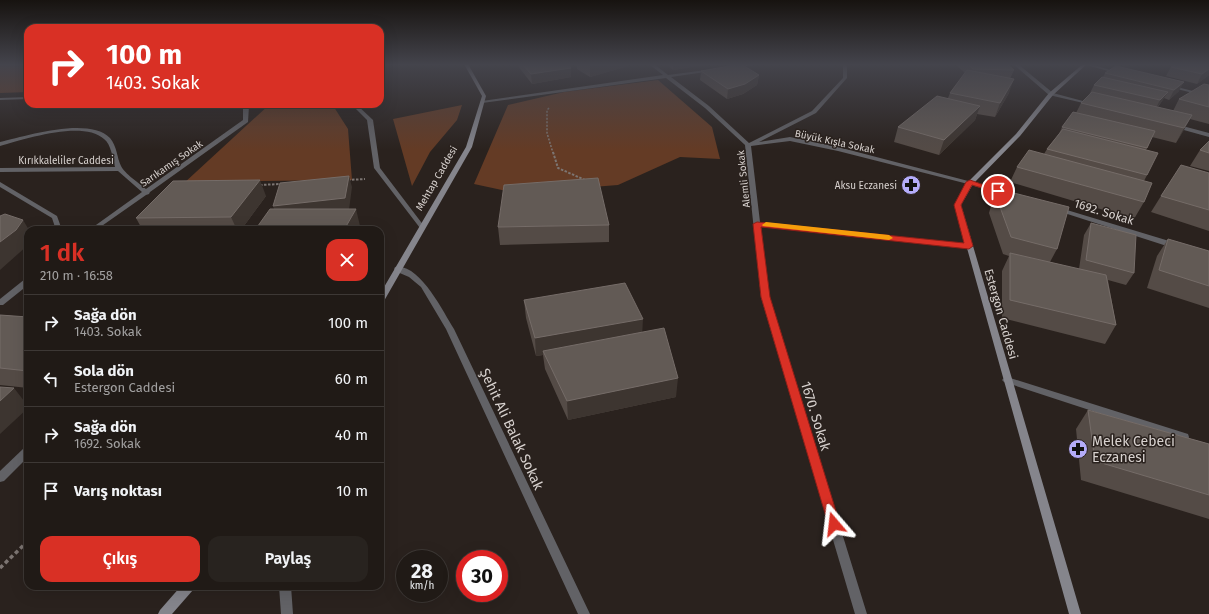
<!DOCTYPE html>
<html lang="tr">
<head>
<meta charset="utf-8">
<style>
  :root { --surface:#201a16; --page:#28231f; --text:#f1f3f6; --muted:#a2a1a1; --line:#3d3835; --accent:#d93025 }
  body { margin:0; font-family:"Fira Sans",sans-serif; background:var(--page); color:var(--text); height:100vh; display:flex; flex-direction:column; font-size:15px; white-space:nowrap }
  * { box-sizing:border-box; margin:0 }
  p { font-size:13px; color:var(--muted) }
  .icon { flex:none; width:22px; height:22px; fill:none; stroke:currentColor; stroke-width:2; stroke-linecap:round; stroke-linejoin:round }
  .map { position:relative; flex:1; overflow:hidden }
  .side { position:absolute; left:24px; top:226px; width:360px; height:364px; display:flex; flex-direction:column; background:var(--surface); border-radius:12px; box-shadow:0 4px 16px #0002,0 0 0 1px var(--line) }
  .side>* { flex:none }
  .top-card { position:absolute; left:24px; top:24px; width:360px; height:84px; border-radius:12px; box-shadow:0 4px 16px #0002,0 0 0 1px var(--line); background:#d93025; color:#fff; overflow:hidden }
  .speed { position:absolute; left:396px; top:550px; display:flex; gap:8px; font-size:20px; font-weight:700; text-align:center }
  .speed>* { display:grid; place-content:center; width:52px; height:52px; border-radius:50%; background:var(--surface); box-shadow:0 4px 16px #0002,0 0 0 1px var(--line); line-height:1 }
  .speed small { font-size:10px; font-weight:400 }
  .speed .limit { border:6px solid #d22; background:#fff; color:#111 }
  .pin { position:absolute; display:grid; place-items:center; width:34px; height:34px; color:#fff; margin:-17px; border:2px solid #fff; border-radius:50%; box-shadow:0 1px 4px #0007 }
  .me { position:absolute; width:44px; margin:-22px; rotate:343deg; stroke-linejoin:round; filter:drop-shadow(0 0 3px #0008) }
  .turn { display:flex; align-items:center; gap:14px; height:84px; padding:0 16px; font-size:18px }
  .turn .icon { width:52px; height:52px; stroke-width:2.5 }
  .turn b { display:block; font-size:28px; line-height:34px }
  .round { display:grid; place-items:center; flex:none; width:42px; height:42px; border-radius:12px; background:var(--page) }
  .head { display:flex; align-items:center; justify-content:space-between; height:68px; padding:0 16px }
  h1 { font-size:24px; font-weight:600; line-height:30px; color:var(--accent) }
  .button { display:flex; gap:8px; margin-top:auto; padding:8px 16px }
  .button a { flex:1; height:46px; border-radius:12px; background:var(--accent); color:#fff; font-size:16px; font-weight:600; line-height:46px; text-align:center }
  .button a+a { background:var(--page); color:var(--text) }
  ul { padding:0; list-style:none }
  li { display:flex; align-items:center; gap:12px; height:56px; padding:0 16px; border-top:1px solid var(--line) }
  li div { flex:1 }
  li b { display:block; font-size:15px }
  li em { font-style:normal }
  .map>svg:first-child { display:block }
  .green { fill:#643b25 }
  .lines { fill:none; stroke-linecap:round; stroke-linejoin:round }
  .path-far2 { stroke:#7c7572; stroke-width:1.5; stroke-dasharray:2 1.5; stroke-linecap:butt }
  .path-far1 { stroke:#7c7572; stroke-width:2; stroke-dasharray:2.5 1.5; stroke-linecap:butt }
  .path { stroke:#7c7572; stroke-width:3.5; stroke-dasharray:4 3; stroke-linecap:butt }
  .lane { fill:#626266; fill-rule:evenodd }
  .street { fill:#626266; fill-rule:evenodd }
  .secondary { fill:#85858c; fill-rule:evenodd }
  .wall { fill:#544b46 }
  .shaded-wall { fill:#3d3530 }
  .building { fill:#625a55; stroke:#756c68 }
  .route { fill:#d93025; stroke:#8d1f18 }
  .slow { fill:#f59e0b }
  .labels { text-anchor:middle; stroke-width:3; stroke-linejoin:round; paint-order:stroke }
  .far-street-label { font-size:10px; fill:#d8d2cf; stroke:#2a221e }
  .far-poi-label { font-size:10px; fill:#d8d2cf; stroke:#2a221e; text-anchor:end }
  .street-label { font-size:12px; fill:#d8d2cf; stroke:#2a221e }
  .near-street-label { font-size:14px; fill:#d8d2cf; stroke:#2a221e }
  .near-poi-label { font-size:14px; fill:#d8d2cf; stroke:#2a221e; text-anchor:start }
</style>
</head>
<body>
<div class="map">
<svg width="1209" height="614" viewBox="0 0 1209 614">
  <rect width="100%" height="100%" fill="#2a221e"/>
  <path class="green" d="M0,64H28V92L0,93Z
    M658,80L712,127L720,159L680,157L618,185L516,193L474,184L508,105L564,92Z
    M270,104H332L348,129L352,180L263,181L183,184Z
    M462,105L457,120L430,152L412,186L393,119Z"/>
  <g class="lines">
    <path class="path-far2" d="M549,108L547,110V133L553,153"/>
    <path class="path-far1" d="M553,152L558,168L585,180
      M348,180L365,179
      M260,185L281,184"/>
    <path class="path" d="M0,568L28,541"/>
    <path class="lane" d="M28,447V457L4,481L0,482V471L24,448Z"/>
    <path class="street" d="M649,64H654L668,75L714,69V71H712L671,77L709,106L749,143L812,111L843,78V64H847V78L816,113L759,142L790,137L838,147L972,182L1009,194L1006,196L968,184L838,151L790,141L751,146L760,222L969,244L973,246L969,248L761,226L769,297L867,614H855L761,297L745,145L705,108L666,78L482,103L480,102L482,101L663,75Z
      M748,64H760L733,68L731,67Z
      M1013,64H1018L1053,93L1094,104L1092,105L1049,95Z
      M1083,64H1090L1121,73L1119,74Z
      M1169,85L1209,95V97L1169,87Z
      M28,97V99L0,100V98Z
      M242,104H247L249,106L248,122L150,192L149,194L146,195L96,230H89L142,192L118,171L0,172V168L115,167C113,159 111,144 104,139C83,120 25,139 0,146V142C25,136 89,116 110,138C117,146 117,158 121,166C124,173 140,184 146,189L243,120V106Z
      M351,104H356L373,120L380,168L424,226V228H420L374,168L367,120Z
      M1175,124L1209,133V137L1173,127L1172,126Z
      M0,182L57,216L62,230H56L52,218L0,187Z
      M1057,207L1179,244L1180,246L1176,248H1173L1055,210L1054,209Z
      M395,267C420,263 443,312 454,329L590,614H578L446,329L421,287L409,277L395,271L394,269Z
      M25,279H28V285L3,305H0V299Z
      M1007,377L1188,434L1189,437L1188,440L1184,441L1004,382L1002,380L1004,378Z
      M279,586H291L293,614H281Z"/>
    <path class="secondary" d="M464,64H468L486,96L472,147L384,301L380,303V294L466,147L482,96Z
      M1083,64H1087L1053,95L1020,136L973,184L961,205L1081,614H1069L955,205L968,182L1016,134L1049,93Z
      M181,586H195L193,590L172,614H158L160,610Z"/>
  </g>
  <path class="wall" d="M517,64H568L571,68V77L532,84L518,66Z
    M577,64H628V66L590,77L577,69Z
    M667,64H709L673,70Z
    M955,64H1007L1014,70L1010,79L1009,93L995,117L977,114L975,120L939,155L894,142L898,127L948,98L950,93L965,73Z
    M1031,64H1048L1046,65H1032Z
    M1209,64V75L1197,84L1166,76L1171,67Z
    M701,71L759,75L757,85L743,94L727,99L700,80Z
    M1105,73L1179,91L1169,100L1164,98L1158,107L1173,111L1179,99L1209,85V124L1190,119L1176,143L1152,137L1146,150L1147,175L1144,181V202L1134,219L1010,182L1017,167L1044,154L1047,149L1059,134L1062,127L1076,113L1081,103L1089,95L1094,85L1103,77Z
    M1209,141V171L1190,166L1200,150Z
    M1209,173V231L1151,212L1161,196Z
    M998,189L1057,249L1050,262L1079,269L1084,235L1091,223L1134,273L1126,285L1108,280L1116,325L1105,344L1002,318V271L1009,256L1003,254L989,213L991,206Z
    M266,196L241,230H118L142,229L136,218Z
    M609,225V242L500,245L498,227Z
    M1168,239L1209,251V308L1147,288L1157,256Z
    M524,300L642,332L676,397L568,420L545,369L543,355L536,356L526,318Z
    M0,315L28,317V388L0,385Z
    M1088,410L1209,444V519L1081,480L1076,429Z"/>
  <path class="shaded-wall" d="M590,64H628V66L590,77Z
    M673,64H709L673,70Z
    M571,68V77L532,84L531,74Z
    M1209,69V75L1197,84L1202,74Z
    M759,75L757,85L743,94L727,99L728,89Z
    M1014,79L1009,93L995,117L1000,103Z
    M1184,82L1179,91L1169,100L1174,90Z
    M1168,92L1162,101L1155,110L1160,100Z
    M980,106L975,120L939,155L944,140Z
    M1192,115L1184,130L1176,143L1184,128Z
    M349,176L352,187L349,210L277,218L273,206Z
    M260,180L266,196L241,230H237L231,217Z
    M356,209L360,226L358,230H344Z
    M23,220L29,230H28V245L0,270V242Z
    M643,319L642,337L543,351V355L536,356L535,338Z
    M678,378L676,397L568,420L567,401Z
    M14,388L28,406V408L0,434V401Z"/>
  <path class="building" d="M522,64H568L571,68L531,74Z
    M741,64L759,75L745,84L728,89L701,71Z
    M968,64H1007L1014,70L973,69Z
    M1176,64H1209V69L1202,74L1171,67Z
    M1116,66L1184,82L1174,90L1105,73Z
    M967,70L1014,79L1000,103L950,93Z
    M1102,77L1168,92L1160,100L1094,85Z
    M1204,84L1209,85V107L1179,99Z
    M1092,92L1192,115L1184,128L1081,103Z
    M937,96L980,106L944,140L898,127Z
    M1073,112L1155,131L1147,148L1062,127Z
    M1063,129L1158,153L1147,175L1047,149Z
    M1209,141V153L1200,150Z
    M1029,150L1152,183L1144,202L1017,167Z
    M1181,165L1209,173V210L1161,196Z
    M349,176L345,198L273,206L280,183Z
    M598,178L609,225L498,227L504,185Z
    M260,180L231,217L136,218L173,181Z
    M998,189L1069,207L1057,249L1011,237L996,196Z
    M270,209H356L344,230H255Z
    M5,214L23,220L16,230L0,242V216Z
    M1091,223L1136,235L1134,273L1086,260Z
    M120,229L162,230H118Z
    M1168,239L1209,251V286L1159,270Z
    M1010,253L1106,275L1116,325L1010,300Z
    M625,283L643,319L535,338L524,300Z
    M0,315L28,317V371L0,368Z
    M664,328L678,378L567,401L543,351Z
    M0,387L14,388L0,401Z
    M1088,410L1209,444V495L1095,461Z"/>
  <linearGradient id="sky" x2="0" y2="1"><stop stop-color="#171310"/><stop offset="0.43" stop-color="#44444c"/><stop offset="1" stop-color="#44444c" stop-opacity="0"/></linearGradient>
  <rect width="1209" height="150" fill="url(#sky)"/>
  <path class="route" d="M970,180L1001,191L998,193L972,185L961,205L973,246L969,249L761,227L770,297L840,524L839,527L834,529L829,527L761,297L753,224L757,222L964,243L954,205L966,182Z"/>
  <path class="slow" d="M766,222L889,235L893,238L889,240L763,226L762,225Z"/>
  <defs>
    <g id="pharmacy-disc" transform="scale(1)"><circle r="9.5" fill="#b4acf9" stroke="#2a221e"/><path d="M-2-6h4v4h4v4h-4v4h-4v-4h-4v-4h4Z" fill="#111"/></g>
  </defs>
  <g fill-rule="evenodd">
    <use href="#pharmacy-disc" x="911" y="185"/>
    <use href="#pharmacy-disc" x="1078" y="449"/>
  </g>
  <g class="labels">
    <g class="far-street-label">
      <text transform="translate(835 141) rotate(12)" y="4">Büyük Kışla Sokak</text>
      <text x="66" y="164">Kırıkkaleliler Caddesi</text>
      <text transform="translate(171 163) rotate(-35)" y="4">Sarıkamış Sokak</text>
      <text transform="translate(436 178) rotate(-60)" y="4">Mehtap Caddesi</text>
      <text transform="translate(743 179) rotate(-96)" y="4">Alemli Sokak</text>
    </g>
    <g class="far-poi-label">
      <text x="897" y="189">Aksu Eczanesi</text>
    </g>
    <g class="street-label">
      <text transform="translate(1104 212) rotate(17)" y="4">1692. Sokak</text>
      <text transform="translate(1001 314) rotate(74)" y="4">Estergon Caddesi</text>
    </g>
    <g class="near-street-label">
      <text transform="translate(816 416) rotate(73)" y="5">1670. Sokak</text>
      <text transform="translate(512 429) rotate(65)" y="5">Şehit Ali Balak Sokak</text>
    </g>
    <g class="near-poi-label">
      <text x="1092" y="446">Melek Cebeci<tspan x="1092" dy="16">Eczanesi</tspan></text>
    </g>
  </g>
</svg>
<div class="speed"><div>28<small>km/h</small></div><div class="limit">30</div></div>
<div class="pin" style="left:998px;top:191px;background:#d93025"><svg class="icon" aria-label="arrive" viewBox="0 0 24 24"><path d="M6 21V4h12l-3 4 3 4H6"/></svg></div>
<svg class="me" style="left:834px;top:524px" viewBox="-20 -20 40 40"><path d="M0-17L14 15 0 8-14 15z" fill="#d93025" stroke="#fff" stroke-width="4"/></svg>
<div class="top-card">
<div class="turn"><svg class="icon" aria-label="right" viewBox="0 0 24 24"><path d="M7 20v-9h11M14 6l5 5-5 5"/></svg><div><b>100 m</b>1403. Sokak</div></div>
</div>
<section class="side">
<div class="head"><div><h1>1 dk</h1><p>210 m · 16:58</p></div><a class="round" style="background:#d93025;color:#fff"><svg class="icon" aria-label="close" viewBox="0 0 24 24"><path d="M6 6l12 12M18 6L6 18"/></svg></a></div>
<ul>
<li><svg class="icon" aria-label="right" viewBox="0 0 24 24"><path d="M7 20v-9h11M14 6l5 5-5 5"/></svg><div><b>Sağa dön</b><p>1403. Sokak</p></div><em>100 m</em></li>
<li><svg class="icon" aria-label="left" viewBox="0 0 24 24"><path d="M17 20v-9H6M10 6l-5 5 5 5"/></svg><div><b>Sola dön</b><p>Estergon Caddesi</p></div><em>60 m</em></li>
<li><svg class="icon" aria-label="right" viewBox="0 0 24 24"><path d="M7 20v-9h11M14 6l5 5-5 5"/></svg><div><b>Sağa dön</b><p>1692. Sokak</p></div><em>40 m</em></li>
<li><svg class="icon" aria-label="arrive" viewBox="0 0 24 24"><path d="M6 21V4h12l-3 4 3 4H6"/></svg><div><b>Varış noktası</b></div><em>10 m</em></li>
</ul>
<div class="button"><a>Çıkış</a><a>Paylaş</a></div>
</section>
</div>
</body>
</html>
